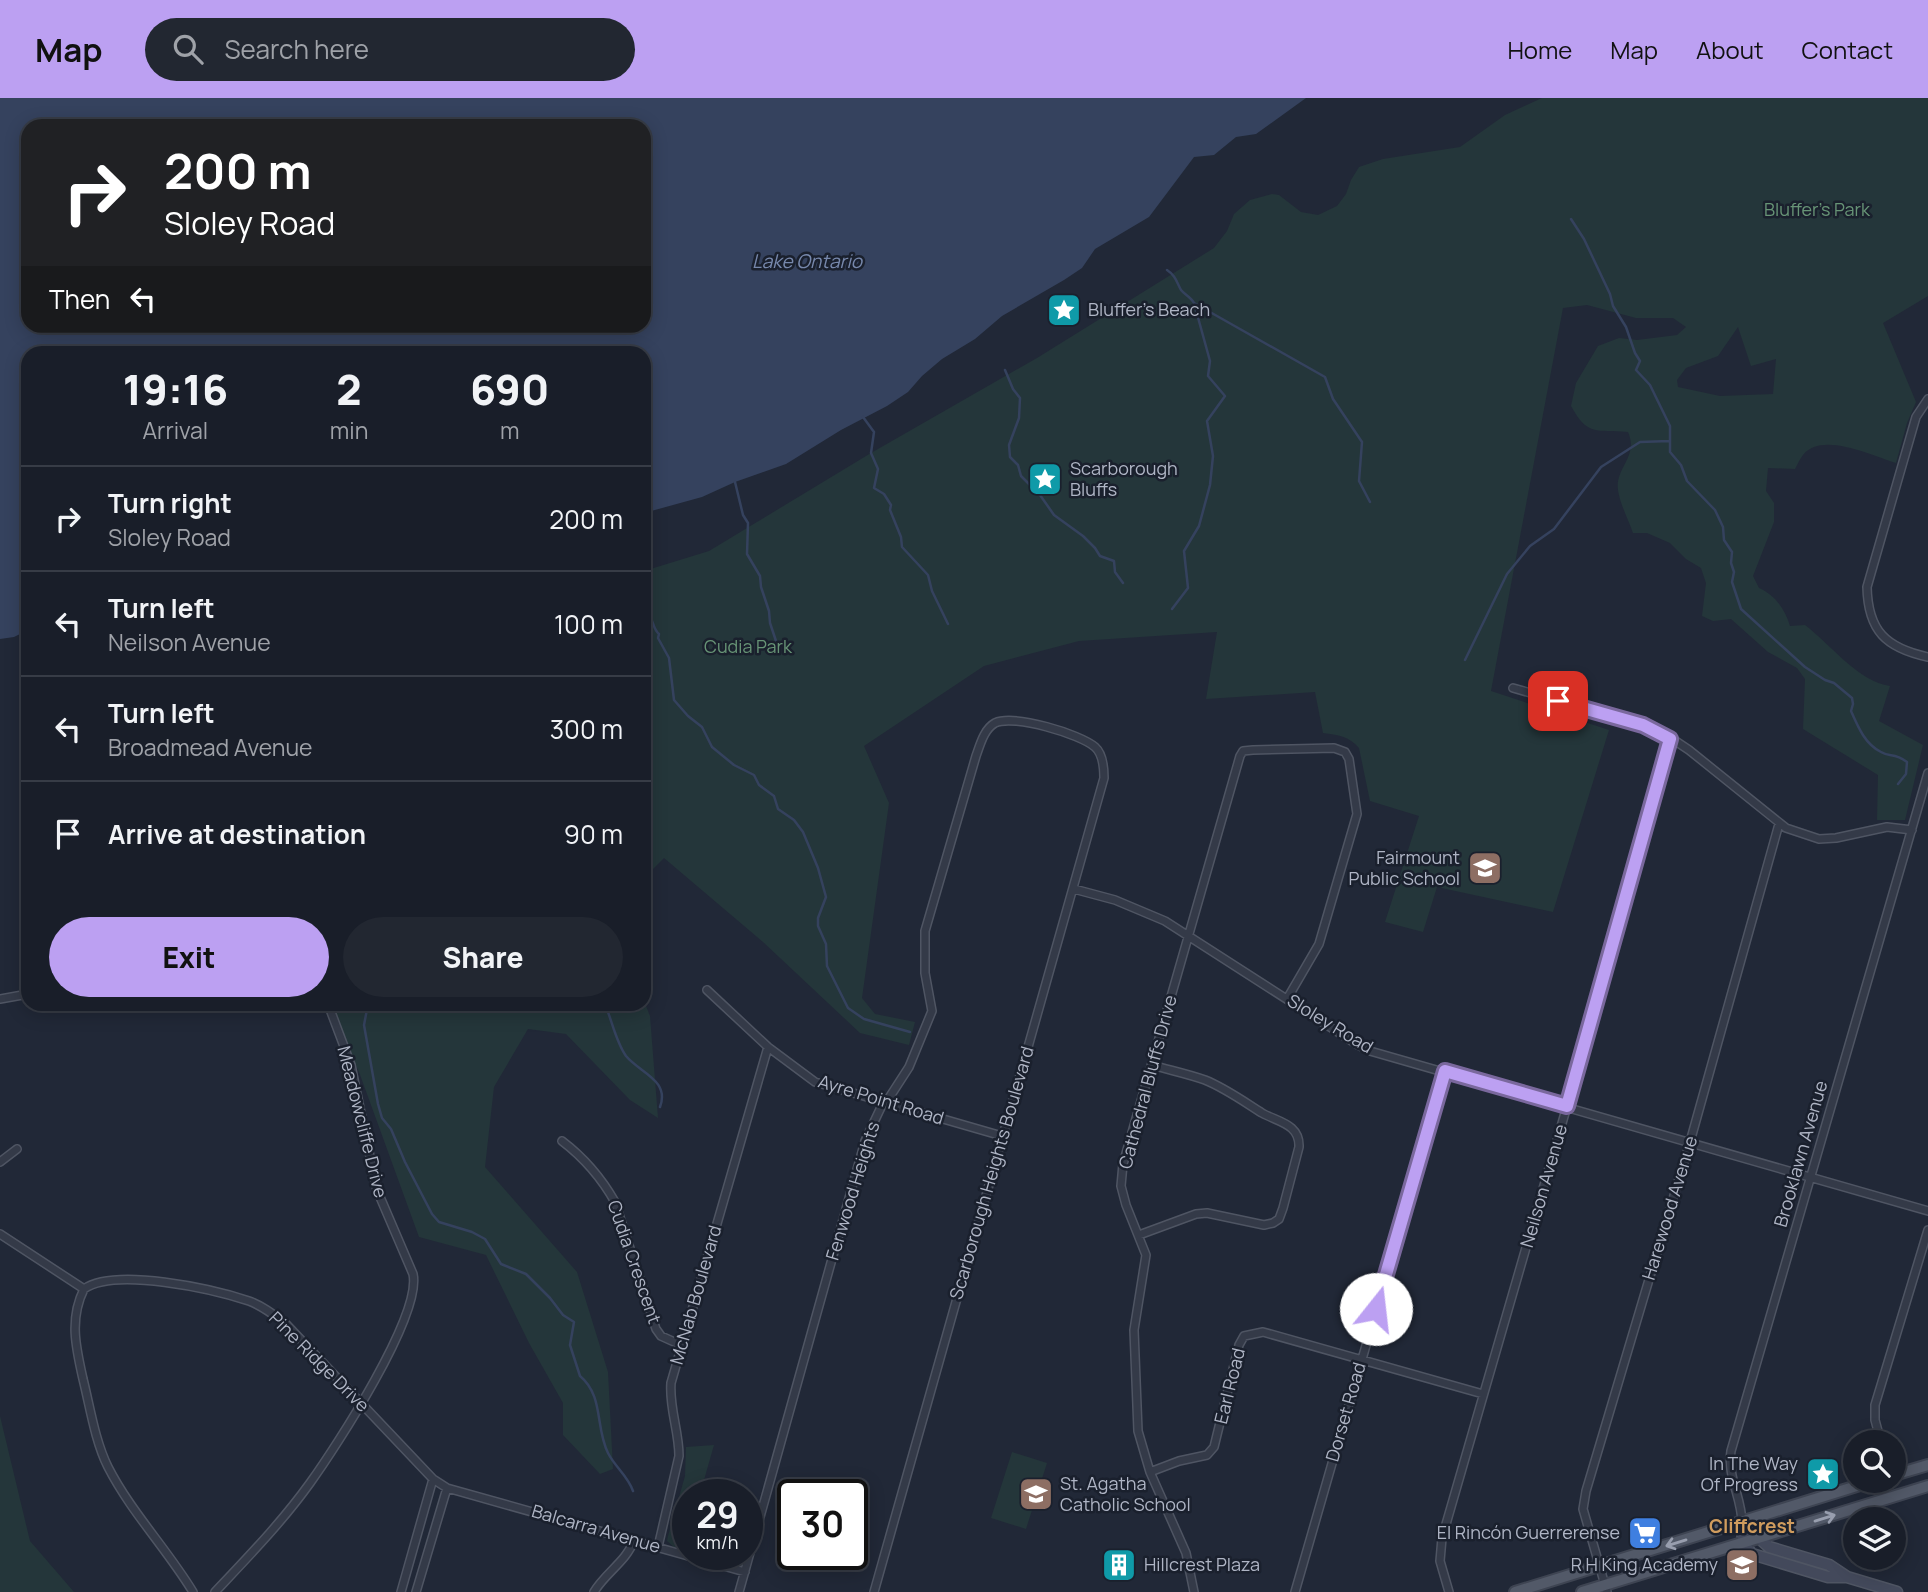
<!DOCTYPE html>
<html lang="en">
<head>
<meta charset="utf-8">
<style>
  :root { --surface:#191e29; --page:#222731; --text:#f1f3f6; --muted:#9fa2a8; --line:#373c46; --accent:#bca0f2 }
  body { margin:0; font-family:Manrope,sans-serif; background:var(--page); color:var(--text); height:100vh; display:flex; flex-direction:column; font-size:26px; white-space:nowrap }
  * { box-sizing:border-box; margin:0 }
  p { font-size:23px; color:var(--muted) }
  .icon { flex:none; width:38px; height:38px; fill:none; stroke:currentColor; stroke-width:2; stroke-linecap:round; stroke-linejoin:round }
  .map { position:relative; flex:1; overflow:hidden }
  .panel { position:absolute; left:21px; top:248px; width:630px; height:665px; display:flex; flex-direction:column; background:var(--surface); border-radius:21px; box-shadow:0 4px 18px #0003,0 0 0 2px var(--line) }
  .panel>* { flex:none }
  .guide { position:absolute; left:21px; top:21px; width:630px; height:214px; border-radius:21px; box-shadow:0 4px 18px #0003,0 0 0 2px var(--line); background:#202124; color:#fff; overflow:hidden }
  .tools { position:absolute; left:1843px; top:1332px; display:grid; gap:14px }
  .tools a { display:grid; place-items:center; width:63px; height:63px; border-radius:50%; background:var(--surface); box-shadow:0 4px 18px #0003,0 0 0 2px var(--line); font-size:35px }
  .speed { position:absolute; left:672px; top:1381px; display:flex; gap:14px; font-size:35px; font-weight:700; text-align:center }
  .speed>* { display:grid; place-content:center; width:91px; height:91px; border-radius:50%; background:var(--surface); box-shadow:0 4px 18px #0003,0 0 0 2px var(--line); line-height:1 }
  .speed small { font-size:18px; font-weight:400 }
  .speed .limit { border:4px solid #111; border-radius:10px; background:#fff; color:#111 }
  .pin { position:absolute; display:grid; place-items:center; width:60px; height:60px; color:#fff; margin:-30px; border-radius:14px; box-shadow:0 4px 10px #0006 }
  .me { position:absolute; width:77px; margin:-38px; rotate:16deg; stroke-linejoin:round; filter:drop-shadow(0 0 5px #0008) }
  .turn { display:flex; align-items:center; gap:24px; height:147px; padding:0 28px; font-size:32px }
  .turn .icon { width:91px; height:91px; stroke-width:2.5 }
  .turn b { display:block; font-size:49px; line-height:60px }
  .then { display:flex; align-items:center; height:66px; padding:0 28px; background:#0003; gap:14px; font-size:26px }
  .eta { display:flex; justify-content:space-evenly; align-items:center; height:119px; text-align:center }
  .eta b { font-size:42px; font-weight:800; line-height:49px }
  .button { display:flex; gap:14px; margin-top:auto; padding:14px 28px }
  .button a { flex:1; height:80px; border-radius:42px; background:var(--accent); color:#111; font-size:28px; font-weight:800; line-height:80px; text-align:center }
  .button a+a { background:var(--page); color:var(--text) }
  ul { padding:0; list-style:none }
  li { display:flex; align-items:center; gap:21px; height:105px; padding:0 28px; border-top:2px solid var(--line) }
  li div { flex:1 }
  li b { display:block; font-size:26px }
  li em { font-style:normal }
  header { display:flex; align-items:center; gap:42px; box-sizing:border-box; height:98px; padding:0 35px; background:var(--accent); color:#111 }
  header strong { font-size:33px }
  nav { display:flex; gap:38px; margin-inline-start:auto; font-size:24px }
  .search { width:490px; height:63px; background:var(--page); display:flex; align-items:center; gap:18px; box-sizing:border-box; padding:0 24px; border-radius:38px; color:var(--muted); font-size:26px }
  .map>svg:first-child { display:block }
  .green { fill:#24363a; fill-rule:evenodd }
  .water { fill:#35425e; fill-rule:evenodd }
  .lines { fill:none; stroke-linecap:round; stroke-linejoin:round }
  .stream { stroke:#35425e; stroke-width:2.5 }
  .street-casing { stroke:#4f5563; stroke-width:10 }
  .secondary-casing { stroke:#4f5563; stroke-width:13 }
  .primary-casing { stroke:#3e4452; stroke-width:14 }
  .street { stroke:#343a48; stroke-width:7 }
  .secondary { stroke:#43495b; stroke-width:10 }
  .primary { stroke:#525968; stroke-width:10 }
  .oneway { stroke:#989eae }
  .route-casing { stroke:#7a689d; stroke-width:18 }
  .route { stroke:#bca0f2; stroke-width:12 }
  .labels { text-anchor:middle; stroke-width:5; stroke-linejoin:round; paint-order:stroke }
  .park-label { font-size:18px; fill:#679476; stroke:#1a202d }
  .poi-label { font-size:18px; fill:#afb5c5; stroke:#1a202d; text-anchor:start }
  .street-label { font-size:18px; fill:#afb5c5; stroke:#1a202d }
  .water-label { font-size:19px; font-style:italic; fill:#7788ac; stroke:#1a202d }
  .neighbourhood-label { font-size:19px; font-weight:bold; fill:#d09c5e; stroke:#1a202d }
</style>
</head>
<body>
<header>
<strong>Map</strong>
<div class="search"><svg class="icon" aria-label="search" viewBox="0 0 24 24"><circle cx="10" cy="10" r="6"/><path d="M15 15l6 6"/></svg>Search here</div>
<nav><a>Home</a><a>Map</a><a>About</a><a>Contact</a></nav>
</header>
<div class="map">
<svg width="1928" height="1494" viewBox="0 0 1928 1494">
  <rect width="100%" height="100%" fill="#212837"/>
  <path class="green" d="M1542,0H1928V198L1883,225L1916,304L1907,325L1896,365C1872,358 1822,333 1803,357C1800,361 1797,367 1795,371L1768,370L1766,393L1774,405V424L1753,478L1759,490C1775,497 1785,511 1790,528L1805,527C1830,546 1859,584 1890,588L1879,623L1923,647L1905,722H1877L1878,677L1803,631L1805,581L1797,570L1768,554L1731,521L1713,523L1702,518L1706,485L1701,470L1686,461L1670,445L1647,435H1633C1628,421 1620,406 1618,392C1615,369 1639,359 1628,334C1596,331 1588,339 1571,308L1576,285L1598,248L1619,240L1637,242L1677,237L1686,229L1673,220H1636L1587,207L1563,210L1491,593L1609,632L1553,814L1437,789L1423,834L1385,824L1419,718L1370,703L1359,650C1349,638 1338,637 1323,635L1315,594L1206,601L1217,534L1079,543L984,568L864,648L889,705L862,900L875,916L915,924L909,947L860,935L763,844L664,760L644,780V473L709,453L871,355L1037,260L1214,150L1227,133L1234,116L1250,102L1272,96L1279,97L1301,114L1318,117L1337,108L1346,96L1351,82L1359,69L1383,61L1460,49L1505,17ZM1738,229L1751,268L1776,261L1773,296L1720,298L1678,289L1677,282L1686,270L1718,258Z
    M644,903L650,918L658,1020L630,1002L566,936L528,931L494,989L485,1069L577,1174L608,1274L613,1371L600,1376L563,1337V1305L529,1245L486,1157L419,1139L359,974L328,907L644,906Z
    M0,1318L30,1443L74,1494H0Z
    M714,1347L700,1396H688V1441L685,1452L674,1449L667,1443L668,1438L685,1378L686,1349Z
    M1012,1354L1047,1365L1026,1431L991,1420Z"/>
  <path class="water" d="M0,0H1306L1256,36L1236,39L1214,57L1194,59L1149,119L1095,151L1082,170L1064,182L1002,218L975,241L942,261L922,278L908,294L887,308L841,332L786,366L735,384L702,399L644,415V256H28V532L14,539L0,541ZM28,28H644V228H28Z"/>
  <g class="lines">
    <path class="stream" d="M1571,121L1584,141L1610,196L1613,208L1626,229L1635,255L1640,263L1636,272L1650,287L1670,328V354L1681,367L1687,383L1715,412L1723,429L1724,442L1732,454L1731,465L1734,474L1732,484L1741,511L1805,569L1825,582L1834,585L1852,600L1853,606L1851,613C1858,629 1865,646 1881,654C1891,660 1893,654 1907,664L1906,676L1898,686
      M1167,172C1176,178 1176,183 1181,192C1185,197 1191,199 1194,205L1325,279L1333,301L1362,344L1359,383L1370,404
      M1005,272L1013,291L1020,300L1019,320L1009,347L1010,359L1018,367L1021,378L1040,397L1054,417L1083,438L1095,450L1100,458L1114,463L1115,474L1123,485
      M863,319L874,334L871,355L878,371L874,390L884,396L891,407L890,412L901,439L902,449L928,477L932,493L948,526
      M735,384L743,417L748,425L747,456L760,478L761,489L769,513L770,525L779,552
      M644,490L648,502L646,514C654,520 652,530 659,536L658,540L669,560L674,602L688,618L702,629L712,649L734,667L754,677L759,687L774,698L778,711L794,722L803,734L818,770L826,799L818,820V828L826,846L827,868L848,910L864,921L910,934
      M1172,511L1188,490L1184,453L1199,428L1210,387L1213,358L1207,323L1225,298L1208,278L1210,263L1194,205
      M1465,562L1507,476L1530,448L1554,431L1601,369L1640,344L1669,343
      M368,906L364,927L378,1006L382,1020L391,1031L405,1064L432,1116L439,1124L472,1134L485,1141L501,1166L526,1176L550,1200L563,1217L574,1224L570,1247L580,1278C604,1298 595,1329 608,1355C615,1369 628,1378 633,1393
      M605,906C612,923 616,944 626,958C640,975 670,982 660,1009"/>
    <g class="street-casing">
      <path id="street" d="M1928,301L1916,319L1867,489C1868,533 1886,550 1928,559
        M1513,590L1643,627L1674,642L1689,652L1786,730L1819,741L1836,740L1887,729L1912,732
        M1074,791L1115,802L1165,823L1358,947L1370,953L1928,1113
        M707,892L768,949L815,984L1002,1038
        M0,901L28,896
        M562,1043C583,1059 602,1081 615,1104L656,1231L661,1238L681,1247
        M0,1064L17,1051
        M0,1136L84,1191
        M1139,1137L1196,1116L1207,1115L1264,1127L1273,1125L1279,1121L1283,1110L1299,1049C1300,1026 1278,1024 1262,1015C1243,1003 1225,990 1205,982C1188,976 1169,972 1152,967
        M1881,1344L1875,1322V1307L1928,1132
        M1150,1374L1179,1363L1207,1357L1214,1349L1239,1247L1244,1238L1263,1234L1483,1296
        M1742,1425C1742,1400 1727,1379 1731,1353L1928,675
        M658,1449L679,1358C679,1333 669,1310 671,1285L768,949
        M193,1494C167,1451 131,1414 108,1369C95,1343 90,1309 83,1281C76,1250 69,1221 84,1191C115,1169 213,1191 249,1203C263,1208 274,1217 286,1226L433,1381L447,1390L745,1474
        M215,1494C248,1459 282,1424 310,1385C336,1349 422,1217 413,1176L377,1092L351,967L328,906
        M401,1494L433,1381
        M416,1494L447,1390
        M594,1494C605,1475 627,1463 634,1442
        M739,1494L865,1043L883,1005L889,1000L909,969L932,913L925,875V833L976,658C980,647 984,631 995,625C1014,616 1080,636 1095,649C1103,656 1104,669 1104,680L874,1494
        M1194,1494L1186,1455L1150,1374L1138,1333L1134,1232L1146,1157L1126,1107L1121,1088L1123,1066L1240,658L1243,653L1253,652L1334,650L1345,654L1349,661L1357,716L1319,846L1287,901
        M1295,1494L1445,973
        M1449,1494L1440,1463L1442,1440L1567,1008L1670,641
        M1607,1494L1583,1411L1586,1393L1690,1044L1779,726"/>
    </g>
    <g class="secondary-casing">
      <path id="secondary" d="M1742,1425L1769,1449L1829,1467L1847,1479L1897,1494
        M1742,1425L1743,1445L1752,1456L1828,1479H1847"/>
    </g>
    <g class="primary-casing">
      <path id="primary" d="M1894,1377L1928,1367
        M1515,1494L1876,1382
        M1582,1494L1928,1388"/>
    </g>
    <use href="#street" class="street"/>
    <use href="#secondary" class="secondary"/>
    <use href="#primary" class="primary"/>
  </g>
  <defs><path id="oneway-shaft" d="M-6 0H5M1.5-3L5.5 0L1.5 3" fill="none" stroke-width="1.6" stroke-linecap="round" stroke-linejoin="round" transform="scale(1.75)"/></defs>
  <g class="oneway">
    <use href="#oneway-shaft" transform="translate(1825 1420) rotate(-17)"/>
    <use href="#oneway-shaft" transform="translate(1676 1445) rotate(163)"/>
  </g>
  <g class="lines">
    <g class="route-casing">
      <path id="route" d="M1376,1211L1445,973L1567,1008L1670,641L1643,627L1558,603"/>
    </g>
    <use href="#route" class="route"/>
  </g>
  <defs>
    <g id="sight-square" transform="scale(1.75)"><rect x="-9" y="-9" width="18" height="18" rx="4" fill="#0f9aa8" stroke="#1a202d"/><path d="M0-6L1.8-2.2L6-1.7L2.9 1.2L3.7 5.4L0 3.3L-3.7 5.4L-2.9 1.2L-6-1.7L-1.8-2.2Z" fill="#fff"/></g>
    <g id="school-square" transform="scale(1.75)"><rect x="-9" y="-9" width="18" height="18" rx="4" fill="#8d6e63" stroke="#1a202d"/><path d="M0-5L7-2L0 1L-7-2ZM-4 1L0 2.5L4 1V4Q0 6-4 4Z" fill="#fff"/></g>
    <g id="supermarket-square" transform="scale(1.75)"><rect x="-9" y="-9" width="18" height="18" rx="4" fill="#3f7fe0" stroke="#1a202d"/><path d="M-6-5.5h2.5l.6 2H6L4.5 2H-2.5L-4.4-4H-6ZM-1.5 3.2a1.3 1.3 0 1 0 .1 0ZM3 3.2a1.3 1.3 0 1 0 .1 0Z" fill="#fff"/></g>
    <g id="building-square" transform="scale(1.75)"><rect x="-9" y="-9" width="18" height="18" rx="4" fill="#0f9aa8" stroke="#1a202d"/><path d="M-4-6H4V6H1V3H-1V6H-4ZM-2.5-4.3h1.7v1.8h-1.7ZM.8-4.3h1.7v1.8H.8ZM-2.5-1h1.7V.8h-1.7ZM.8-1h1.7V.8H.8Z" fill="#fff"/></g>
  </defs>
  <g fill-rule="evenodd">
    <use href="#sight-square" x="1064" y="212"/>
    <use href="#sight-square" x="1045" y="381"/>
    <use href="#school-square" x="1485" y="770"/>
    <use href="#sight-square" x="1823" y="1376"/>
    <use href="#school-square" x="1036" y="1396"/>
    <use href="#supermarket-square" x="1645" y="1435"/>
    <use href="#building-square" x="1119" y="1467"/>
    <use href="#school-square" x="1742" y="1467"/>
  </g>
  <g class="labels">
    <g class="park-label">
      <text x="1817" y="118">Bluffer's Park</text>
      <text x="748" y="555">Cudia Park</text>
    </g>
    <g class="poi-label">
      <text x="1088" y="218">Bluffer's Beach</text>
      <text x="1070" y="377">Scarborough<tspan x="1070" dy="21">Bluffs</tspan></text>
      <text x="1460" y="766" text-anchor="end">Fairmount<tspan x="1460" dy="21">Public School</tspan></text>
      <text x="1798" y="1372" text-anchor="end">In The Way<tspan x="1798" dy="21">Of Progress</tspan></text>
      <text x="1060" y="1392">St. Agatha<tspan x="1060" dy="21">Catholic School</tspan></text>
      <text x="1620" y="1441" text-anchor="end">El Rincón Guerrerense</text>
      <text x="1144" y="1473">Hillcrest Plaza</text>
      <text x="1718" y="1473" text-anchor="end">R H King Academy</text>
    </g>
    <g class="street-label">
      <text transform="translate(1330 926) rotate(31)" y="6">Sloley Road</text>
      <text transform="translate(1148 984) rotate(-75)" y="6">Cathedral Bluffs Drive</text>
      <text transform="translate(881 1002) rotate(17)" y="6">Ayre Point Road</text>
      <text transform="translate(362 1024) rotate(76)" y="6">Meadowcliffe Drive</text>
      <text transform="translate(1801 1056) rotate(-74)" y="6">Brooklawn Avenue</text>
      <text transform="translate(992 1075) rotate(-74)" y="6">Scarborough Heights Boulevard</text>
      <text transform="translate(1544 1088) rotate(-74)" y="6">Neilson Avenue</text>
      <text transform="translate(853 1093) rotate(-73)" y="6">Fenwood Heights</text>
      <text transform="translate(1670 1110) rotate(-73)" y="6">Harewood Avenue</text>
      <text transform="translate(634 1164) rotate(71)" y="6">Cudia Crescent</text>
      <text transform="translate(696 1197) rotate(-74)" y="6">McNab Boulevard</text>
      <text transform="translate(319 1264) rotate(45)" y="6">Pine Ridge Drive</text>
      <text transform="translate(1230 1288) rotate(-76)" y="6">Earl Road</text>
      <text transform="translate(1346 1314) rotate(-74)" y="6">Dorset Road</text>
      <text transform="translate(596 1431) rotate(16)" y="6">Balcarra Avenue</text>
    </g>
    <g class="water-label">
      <text x="807" y="170">Lake Ontario</text>
    </g>
    <g class="neighbourhood-label">
      <text x="1752" y="1435">Cliffcrest</text>
    </g>
  </g>
</svg>
<div class="tools">
<a><svg class="icon" aria-label="search" viewBox="0 0 24 24"><circle cx="10" cy="10" r="6"/><path d="M15 15l6 6"/></svg></a>
<a><svg class="icon" aria-label="layers" viewBox="0 0 24 24"><path d="M12 4l9 5-9 5-9-5zM3 14l9 5 9-5"/></svg></a>
</div>
<div class="speed"><div>29<small>km/h</small></div><div class="limit">30</div></div>
<div class="pin" style="left:1558px;top:603px;background:#d93025"><svg class="icon" aria-label="arrive" viewBox="0 0 24 24"><path d="M6 21V4h12l-3 4 3 4H6"/></svg></div>
<svg class="me" style="left:1376px;top:1211px" viewBox="-20 -20 40 40"><circle r="19" fill="#fff"/><path d="M0-13L10 11 0 6-10 11z" fill="#bca0f2"/></svg>
<div class="guide">
<div class="turn"><svg class="icon" aria-label="right" viewBox="0 0 24 24"><path d="M7 20v-9h11M14 6l5 5-5 5"/></svg><div><b>200 m</b>Sloley Road</div></div>
<div class="then">Then<svg class="icon" aria-label="left" viewBox="0 0 24 24"><path d="M17 20v-9H6M10 6l-5 5 5 5"/></svg></div>
</div>
<section class="panel">
<div class="eta">
<div><b>19:16</b><p>Arrival</p></div>
<div><b>2</b><p>min</p></div>
<div><b>690</b><p>m</p></div>
</div>
<ul>
<li><svg class="icon" aria-label="right" viewBox="0 0 24 24"><path d="M7 20v-9h11M14 6l5 5-5 5"/></svg><div><b>Turn right</b><p>Sloley Road</p></div><em>200 m</em></li>
<li><svg class="icon" aria-label="left" viewBox="0 0 24 24"><path d="M17 20v-9H6M10 6l-5 5 5 5"/></svg><div><b>Turn left</b><p>Neilson Avenue</p></div><em>100 m</em></li>
<li><svg class="icon" aria-label="left" viewBox="0 0 24 24"><path d="M17 20v-9H6M10 6l-5 5 5 5"/></svg><div><b>Turn left</b><p>Broadmead Avenue</p></div><em>300 m</em></li>
<li><svg class="icon" aria-label="arrive" viewBox="0 0 24 24"><path d="M6 21V4h12l-3 4 3 4H6"/></svg><div><b>Arrive at destination</b></div><em>90 m</em></li>
</ul>
<div class="button"><a>Exit</a><a>Share</a></div>
</section>
</div>
</body>
</html>
